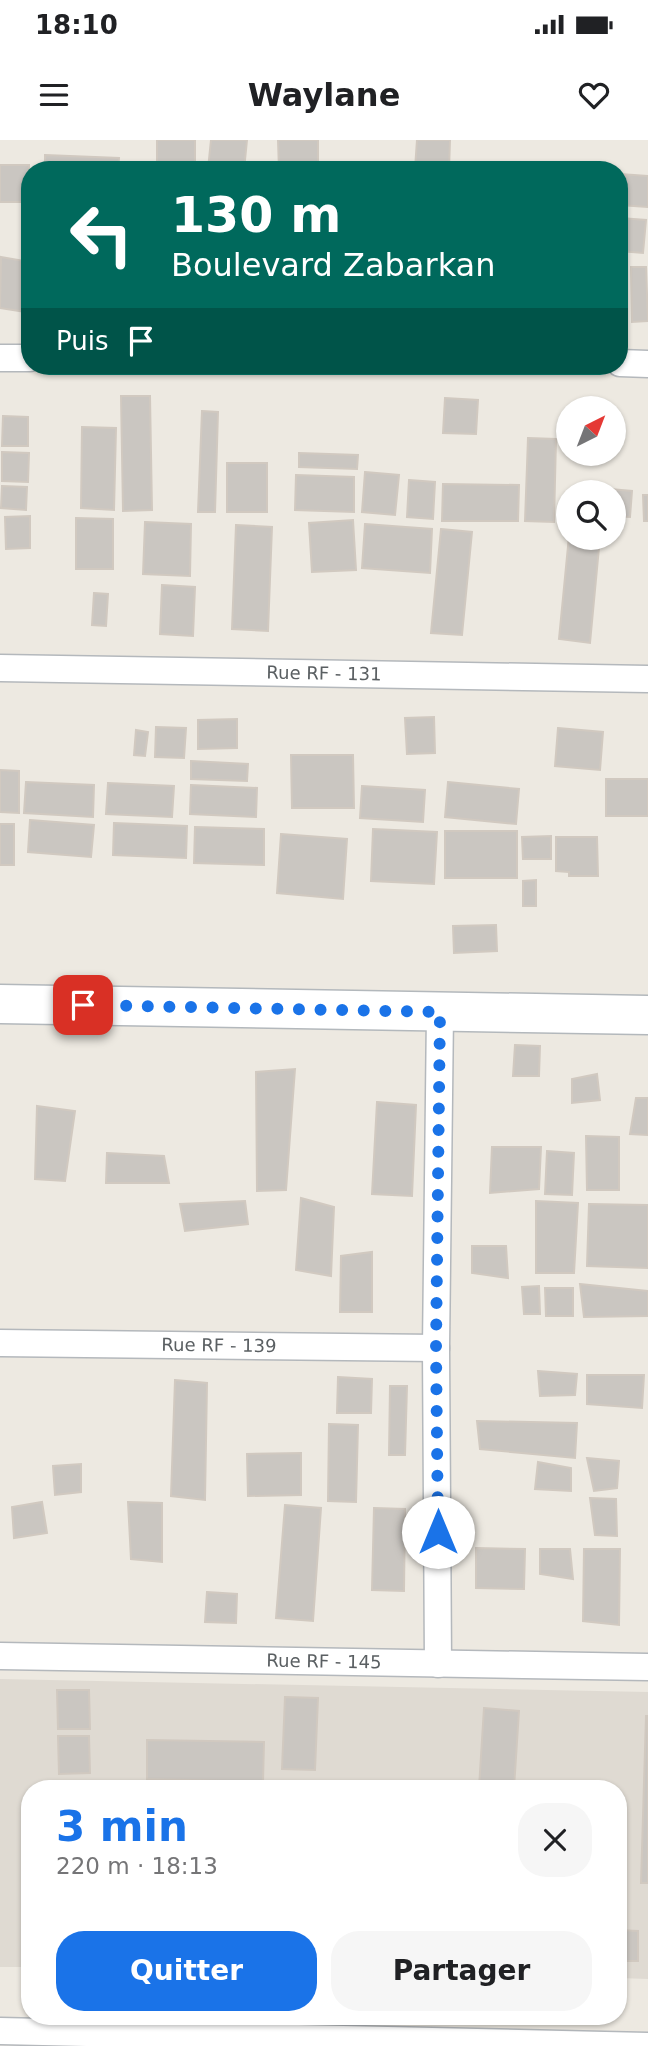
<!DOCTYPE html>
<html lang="fr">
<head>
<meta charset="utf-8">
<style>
  :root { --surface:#fff; --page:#f6f6f6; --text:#202124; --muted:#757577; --accent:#1a73e8 }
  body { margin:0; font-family:"DejaVu Sans",sans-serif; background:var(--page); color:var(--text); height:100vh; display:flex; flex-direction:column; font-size:26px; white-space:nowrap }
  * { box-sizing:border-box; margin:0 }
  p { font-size:23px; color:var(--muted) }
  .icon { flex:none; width:38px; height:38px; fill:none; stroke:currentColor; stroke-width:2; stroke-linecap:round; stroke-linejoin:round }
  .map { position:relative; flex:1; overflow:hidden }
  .panel { position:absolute; left:21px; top:1640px; width:606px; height:245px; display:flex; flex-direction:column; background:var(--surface); border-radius:28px; box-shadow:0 2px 5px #0004 }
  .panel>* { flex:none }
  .hud { position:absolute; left:21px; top:21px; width:607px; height:214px; border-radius:28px; box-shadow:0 2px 5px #0004; background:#00695c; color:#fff; overflow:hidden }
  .needle { width:46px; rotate:42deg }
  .tools { position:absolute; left:556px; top:256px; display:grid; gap:14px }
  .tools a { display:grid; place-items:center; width:70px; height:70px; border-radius:50%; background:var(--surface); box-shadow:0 2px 5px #0004; font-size:35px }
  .pin { position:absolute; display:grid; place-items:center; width:60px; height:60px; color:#fff; margin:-30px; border-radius:14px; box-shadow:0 4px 10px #0006 }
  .me { position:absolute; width:77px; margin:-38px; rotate:0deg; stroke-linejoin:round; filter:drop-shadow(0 0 5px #0008) }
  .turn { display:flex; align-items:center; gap:24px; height:147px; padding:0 35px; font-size:32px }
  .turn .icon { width:91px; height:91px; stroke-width:2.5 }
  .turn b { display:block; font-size:49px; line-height:60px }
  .then { display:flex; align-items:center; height:66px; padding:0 35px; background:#0003; gap:14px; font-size:26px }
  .round { display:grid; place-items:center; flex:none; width:74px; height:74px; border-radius:28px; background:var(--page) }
  .head { display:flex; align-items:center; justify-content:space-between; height:119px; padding:0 35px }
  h1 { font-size:42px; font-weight:800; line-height:52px; color:var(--accent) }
  .button { display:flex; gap:14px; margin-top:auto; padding:14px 35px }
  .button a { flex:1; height:80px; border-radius:28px; background:var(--accent); color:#fff; font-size:28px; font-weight:800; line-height:80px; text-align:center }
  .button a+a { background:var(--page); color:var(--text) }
  .status { display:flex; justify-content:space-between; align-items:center; height:49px; padding:0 35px; background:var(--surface); direction:ltr }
  .status svg { height:19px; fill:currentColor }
  header { display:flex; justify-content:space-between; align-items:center; height:91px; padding:0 35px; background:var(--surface); font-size:32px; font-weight:800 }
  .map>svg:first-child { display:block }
  .education { fill:#dfdad2 }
  .building { fill:#cac6c1; stroke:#d1c9c0; stroke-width:2 }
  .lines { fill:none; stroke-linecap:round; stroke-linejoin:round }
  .street-casing { stroke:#b4b8bc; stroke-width:29 }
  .secondary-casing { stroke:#b3b8bc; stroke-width:41 }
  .street { stroke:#fff; stroke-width:26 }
  .secondary { stroke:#fff; stroke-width:38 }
  .route { stroke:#1a73e8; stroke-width:12; stroke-dasharray:0 21.6 }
  .labels { text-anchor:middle; stroke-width:5; stroke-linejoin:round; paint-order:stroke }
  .street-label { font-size:18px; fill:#5a5f62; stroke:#fff }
</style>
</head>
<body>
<div class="status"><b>18:10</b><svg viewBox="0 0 49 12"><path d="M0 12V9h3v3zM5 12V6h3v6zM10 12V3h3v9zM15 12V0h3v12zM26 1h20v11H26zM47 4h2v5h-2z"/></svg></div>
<header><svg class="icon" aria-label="menu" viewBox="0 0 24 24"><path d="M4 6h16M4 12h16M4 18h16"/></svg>Waylane<svg class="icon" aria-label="heart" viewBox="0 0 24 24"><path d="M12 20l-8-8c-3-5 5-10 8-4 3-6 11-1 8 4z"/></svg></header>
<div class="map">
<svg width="648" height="1906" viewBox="0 0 648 1906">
  <rect width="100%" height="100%" fill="#ede9e1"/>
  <path class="education" d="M0,1539L648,1552V1839L618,1838V1648H30V1827H0Z"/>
  <path class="building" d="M157,0H195V30H157Z
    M211,0H247L244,30L208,29Z
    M278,0H318V30H279Z
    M417,0H450L449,30L415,29Z
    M45,15L119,18L118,30H45Z
    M0,25H29L28,62H0Z
    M620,34L648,36V67L620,65Z
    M620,78L646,80L643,113L620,111Z
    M1,117L30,122V148L26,172L0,168Z
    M631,127H646L648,181L632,182Z
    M121,256H150L152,370L123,371Z
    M445,258L478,260L476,294L443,293Z
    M202,271L218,272L215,372H198Z
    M3,276L28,277V306H2Z
    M82,287L116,288L114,370L81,368Z
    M528,298L556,299L554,382L525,381Z
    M2,312L29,313L28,342L2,341Z
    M299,313L358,315L357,329L299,327Z
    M227,323H267V372H227Z
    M365,332L399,335L395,375L362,372Z
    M296,335L354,337V372L295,370Z
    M409,340L435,342L433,379L407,377Z
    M443,344L519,345L518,381H442Z
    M2,346L27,347L26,370L1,368Z
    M610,349L632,351L630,377L614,376V352H610Z
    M643,355H648V381H644Z
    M30,376V408L6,409L5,377Z
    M76,378L113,379V429H76Z
    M353,380L356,430L312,432L309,383Z
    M145,382L191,384L190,436L143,434Z
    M365,384L432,389L430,433L362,428Z
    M236,385L272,387L268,491L232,489Z
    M441,389L472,392L462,495L431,493Z
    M569,396L600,397L590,503L559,499Z
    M162,445L195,447L193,496L160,494Z
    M94,453L108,454L106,486L92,485Z
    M434,577L435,613L407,614L405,578Z
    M237,579V608L198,609V580Z
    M156,587L186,588L184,618L155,617Z
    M558,588L603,592L600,630L555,626Z
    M136,590L148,592L145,616L134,615Z
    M291,615H353L354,668H292Z
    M191,621L248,624L247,641L191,639Z
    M0,630L19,631V673L0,672Z
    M606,639H648V676H606Z
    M26,642L94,645L93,677L24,673Z
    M448,642L519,649L516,684L445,677Z
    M108,643L174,646L172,677L106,674Z
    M191,645L257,648L256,677L190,674Z
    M362,646L425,650L423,682L360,678Z
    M30,680L94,685L91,717L28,712Z
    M114,683L187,686L186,718L113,715Z
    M0,684H14V725H0Z
    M195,687L264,689V725L194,723Z
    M373,689L437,692L434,744L371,741Z
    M445,691H517V738H445Z
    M281,694L347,699L343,759L277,753Z
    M551,696V719H523L522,697Z
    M556,697H597L598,736H569V732L556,731Z
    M536,740V766H523V741Z
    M496,785L497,811L454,813L453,786Z
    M515,905L540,906L539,936H513Z
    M295,929L286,1050L257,1051L256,932Z
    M597,934L600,960L572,963V939Z
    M636,958H648V995L630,994Z
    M377,962L416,965L412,1056L372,1054Z
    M37,966L75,971L65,1041L35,1039Z
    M586,996L619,997V1050H587Z
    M492,1007H541L539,1049L490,1053Z
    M547,1011L574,1013L572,1055L545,1054Z
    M107,1013L164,1016L169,1043H106Z
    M301,1058L334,1067L331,1136L296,1130Z
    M245,1061L248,1084L185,1091L180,1064Z
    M536,1061L578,1063L574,1133H536Z
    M589,1064L648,1065V1128L587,1126Z
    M472,1106H506L508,1138L472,1133Z
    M372,1112V1172H340L341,1116Z
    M580,1144L648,1151V1176L584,1177Z
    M539,1146L540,1174H524L522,1147Z
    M545,1148H573V1176H546Z
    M538,1231L577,1234L575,1255L540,1256Z
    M587,1235H644L642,1268L587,1264Z
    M338,1237L372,1239L371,1273H337Z
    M175,1240L207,1243L205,1360L171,1356Z
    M390,1246H407L405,1315H389Z
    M477,1281L577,1283L575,1318L480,1309Z
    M329,1284L358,1285L356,1362L328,1361Z
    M301,1313V1355L248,1356L247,1314Z
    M587,1318L619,1321L617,1348L594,1351Z
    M538,1322L571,1328V1351L535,1349Z
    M81,1324V1352L55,1355L53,1326Z
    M590,1358L616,1359L617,1396L595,1395Z
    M42,1362L47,1393L14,1398L12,1367Z
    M128,1362L162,1363V1422L131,1419Z
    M285,1365L321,1368L313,1481L276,1478Z
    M374,1368L405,1369L404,1451L372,1450Z
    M476,1408L525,1409L524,1449L476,1448Z
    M540,1409H570L573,1439L540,1434Z
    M584,1409H620L619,1485L583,1481Z
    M207,1452L237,1454L236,1483L205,1482Z
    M57,1550H89L90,1589H58Z
    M285,1557L318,1558L315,1630L282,1629Z
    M484,1568L519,1571L514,1648H479Z
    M646,1576H648V1743H641Z
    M58,1596H89L90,1633L59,1634Z
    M147,1600L264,1602L263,1642L147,1639Z
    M59,1642H88V1648H59Z
    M618,1790L638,1791V1821H618Z"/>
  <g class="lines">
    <g class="street-casing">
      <g id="street">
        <path d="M0,218H30"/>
        <path d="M620,223L648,224"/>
        <path id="s1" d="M0,528L648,539"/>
        <path id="s2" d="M0,1203L436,1208"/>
        <path id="s3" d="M0,1516L648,1527"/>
        <path d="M438,1524L436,1208L440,872"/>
        <path d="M0,1891L648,1906"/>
      </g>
    </g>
    <g class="secondary-casing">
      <path id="secondary" d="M0,864L648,875"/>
    </g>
    <use href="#street" class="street"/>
    <use href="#secondary" class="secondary"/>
  </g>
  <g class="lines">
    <path class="route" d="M83,865L440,872L436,1208L438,1392"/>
  </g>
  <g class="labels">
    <g class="street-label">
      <text dy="6" stroke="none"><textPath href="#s1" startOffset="324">Rue RF - 131</textPath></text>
      <text dy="6" stroke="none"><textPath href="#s2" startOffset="219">Rue RF - 139</textPath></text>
      <text dy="6" stroke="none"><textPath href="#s3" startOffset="324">Rue RF - 145</textPath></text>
    </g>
  </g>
</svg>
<div class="tools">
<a><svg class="needle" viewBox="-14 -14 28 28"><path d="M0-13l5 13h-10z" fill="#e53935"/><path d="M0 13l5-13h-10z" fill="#757577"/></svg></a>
<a><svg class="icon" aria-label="search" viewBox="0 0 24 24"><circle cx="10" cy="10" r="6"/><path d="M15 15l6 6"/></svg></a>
</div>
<div class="pin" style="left:83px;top:865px;background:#d93025"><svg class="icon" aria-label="arrive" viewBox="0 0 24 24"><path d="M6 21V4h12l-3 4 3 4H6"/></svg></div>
<svg class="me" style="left:438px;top:1392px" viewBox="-20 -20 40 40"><circle r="19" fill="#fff"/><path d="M0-13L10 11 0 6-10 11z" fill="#1a73e8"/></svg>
<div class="hud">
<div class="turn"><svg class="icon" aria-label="left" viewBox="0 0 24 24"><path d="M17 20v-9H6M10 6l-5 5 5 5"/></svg><div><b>130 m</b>Boulevard Zabarkan</div></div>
<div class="then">Puis<svg class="icon" aria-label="arrive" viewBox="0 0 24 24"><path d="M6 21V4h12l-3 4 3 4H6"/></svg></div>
</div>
<section class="panel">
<div class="head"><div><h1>3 min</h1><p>220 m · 18:13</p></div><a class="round"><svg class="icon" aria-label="close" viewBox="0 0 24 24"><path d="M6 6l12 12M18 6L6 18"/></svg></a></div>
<div class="button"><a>Quitter</a><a>Partager</a></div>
</section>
</div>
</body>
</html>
